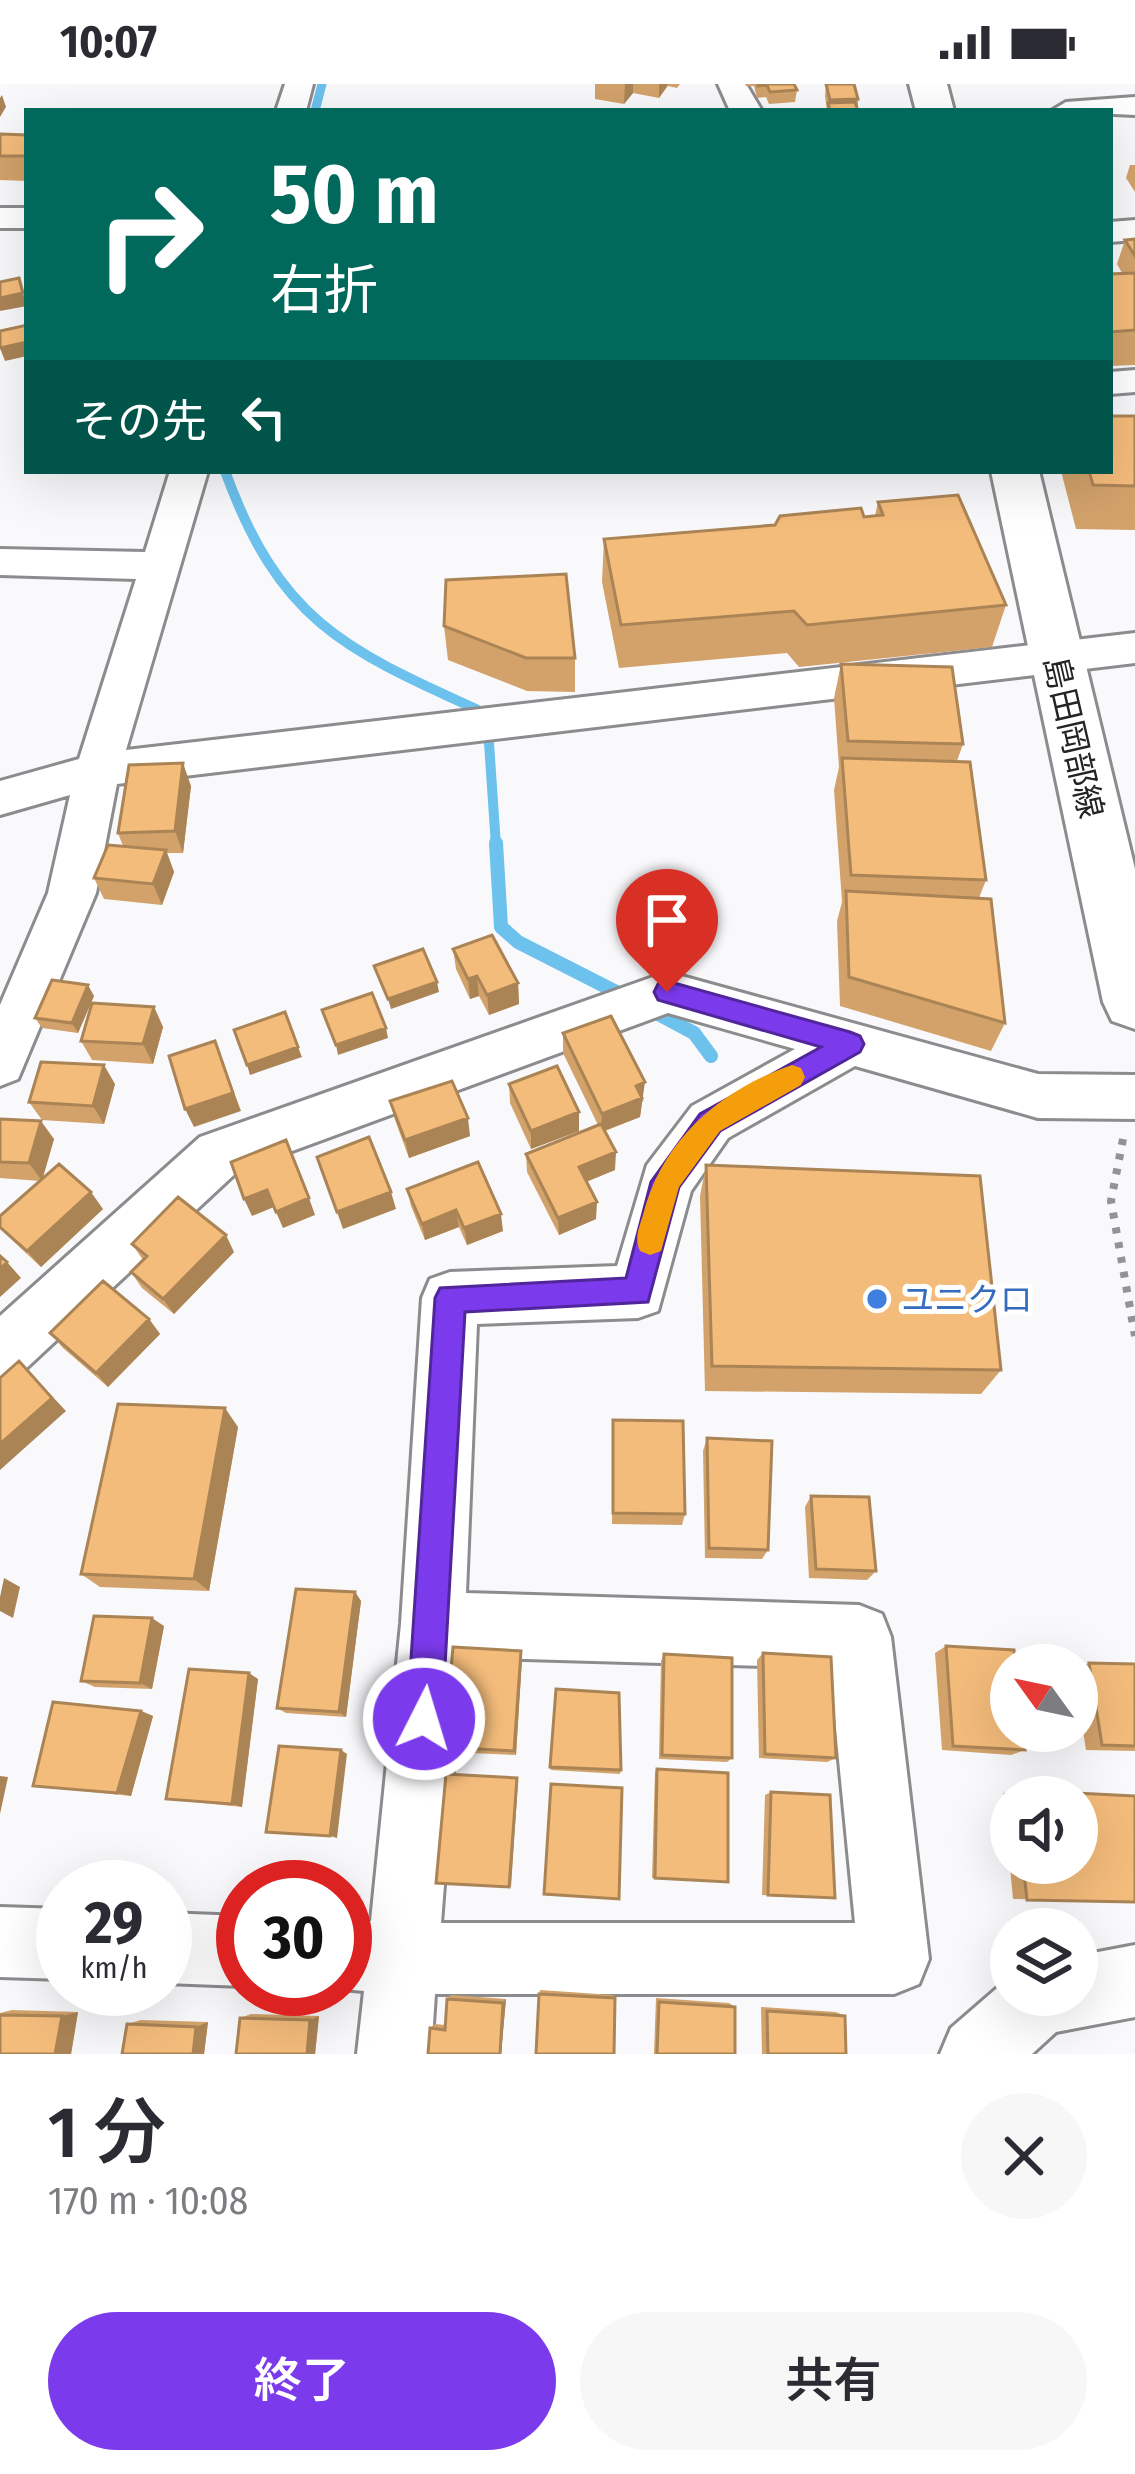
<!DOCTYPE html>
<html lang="ja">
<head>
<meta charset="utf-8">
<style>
  :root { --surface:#fff; --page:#f7f7f7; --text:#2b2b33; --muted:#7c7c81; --accent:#7c3aed }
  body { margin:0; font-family:"Fira Sans Condensed","Noto Sans JP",sans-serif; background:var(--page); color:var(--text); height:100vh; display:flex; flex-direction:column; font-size:45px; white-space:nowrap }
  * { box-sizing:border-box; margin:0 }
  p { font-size:39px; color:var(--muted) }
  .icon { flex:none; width:66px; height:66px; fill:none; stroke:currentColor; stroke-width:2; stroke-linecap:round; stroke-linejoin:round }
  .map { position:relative; height:1970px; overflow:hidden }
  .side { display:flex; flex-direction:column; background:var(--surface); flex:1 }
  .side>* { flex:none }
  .hud { position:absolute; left:24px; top:24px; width:1089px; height:366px; border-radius:0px; box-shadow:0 12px 48px #0002; background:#00695c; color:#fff; overflow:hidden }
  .needle { width:78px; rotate:303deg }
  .buttons { position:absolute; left:990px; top:1560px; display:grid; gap:24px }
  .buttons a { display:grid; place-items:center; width:108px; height:108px; border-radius:50%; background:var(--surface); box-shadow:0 12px 48px #0002; font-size:60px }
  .speed { position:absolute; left:36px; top:1776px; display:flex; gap:24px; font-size:60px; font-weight:700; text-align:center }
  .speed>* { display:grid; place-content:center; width:156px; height:156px; border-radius:50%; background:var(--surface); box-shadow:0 12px 48px #0002; line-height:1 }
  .speed small { font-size:30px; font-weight:400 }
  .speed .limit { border:18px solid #d22; background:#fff; color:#111 }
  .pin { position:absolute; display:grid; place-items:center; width:102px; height:102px; color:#fff; margin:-123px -51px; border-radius:50% 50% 50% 0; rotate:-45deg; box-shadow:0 0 12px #0007 }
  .pin .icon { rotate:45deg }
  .me { position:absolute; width:132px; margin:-66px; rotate:5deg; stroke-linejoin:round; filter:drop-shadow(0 0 9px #0008) }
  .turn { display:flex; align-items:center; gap:42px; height:252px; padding:0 48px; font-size:54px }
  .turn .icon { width:156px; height:156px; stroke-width:2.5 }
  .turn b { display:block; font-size:84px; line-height:102px }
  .then { display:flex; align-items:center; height:114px; padding:0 48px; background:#0003; gap:24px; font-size:45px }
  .round { display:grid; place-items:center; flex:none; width:126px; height:126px; border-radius:63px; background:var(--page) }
  .summary { display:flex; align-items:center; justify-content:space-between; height:204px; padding:0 48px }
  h1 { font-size:72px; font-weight:600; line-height:90px }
  .button { display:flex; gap:24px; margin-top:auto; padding:24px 48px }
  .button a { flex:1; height:138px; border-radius:72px; background:var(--accent); color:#fff; font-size:48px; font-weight:600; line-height:138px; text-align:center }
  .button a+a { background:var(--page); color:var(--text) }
  .status { display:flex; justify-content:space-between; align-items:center; height:84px; padding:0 60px; background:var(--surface); direction:ltr }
  .status svg { height:33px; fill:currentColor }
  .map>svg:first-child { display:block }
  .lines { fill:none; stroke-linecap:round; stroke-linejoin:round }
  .stream-far2 { stroke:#6cc1ed; stroke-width:9 }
  .stream-far1 { stroke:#6cc1ed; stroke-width:10 }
  .stream { stroke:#6cc1ed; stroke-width:14 }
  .minor-casing { stroke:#8c8c8f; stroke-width:6 }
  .major-casing { stroke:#8c8c8f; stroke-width:6 }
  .path { stroke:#939395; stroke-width:8; stroke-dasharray:6 9; stroke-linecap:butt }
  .minor { fill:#fff; fill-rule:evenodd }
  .major { fill:#fff; fill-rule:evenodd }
  .wall { fill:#d2a26a; fill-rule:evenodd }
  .shaded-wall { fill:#ab8456 }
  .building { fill:#f4bc7b; stroke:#ab8456; stroke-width:3 }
  .route { fill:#7c3aed; stroke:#51269a; stroke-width:3 }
  .slow { fill:#f59e0b }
  .shop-dot { fill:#3f7fe0; stroke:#fff; stroke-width:4.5 }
  .labels { text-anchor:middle; stroke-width:10; stroke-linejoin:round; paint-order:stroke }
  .street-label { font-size:33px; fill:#242425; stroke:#fff }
  .shop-label { font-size:33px; fill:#366cbe; stroke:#fff; text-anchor:start }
</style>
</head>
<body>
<div class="status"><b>10:07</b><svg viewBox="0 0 49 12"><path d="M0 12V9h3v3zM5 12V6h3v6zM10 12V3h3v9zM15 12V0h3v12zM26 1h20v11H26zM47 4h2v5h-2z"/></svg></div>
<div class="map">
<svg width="1135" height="1970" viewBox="0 0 1135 1970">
  <rect width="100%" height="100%" fill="#f9f9fc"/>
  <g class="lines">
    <path class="stream-far2" d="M315,27L322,0"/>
    <path class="stream-far1" d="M225,387C279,535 341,564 476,625L489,659L496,762"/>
    <path class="stream" d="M496,759L501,843L518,858L630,915
      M649,925L694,949L711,972"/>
    <g class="minor-casing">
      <path id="minor" d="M285,0H313L306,27H276Z
        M718,0H746L762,27H730Z
        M1135,13V31L1051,27L1066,18Z
        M0,124H27V144H0Z
        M1135,136V156L1110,158V138Z
        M1135,286V308L1110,310V288Z
        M170,387H208L126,666L1135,549V579L117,700L96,809L18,995L0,1002V921L48,809L70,711L0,731V697L79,675L136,495L0,491V465L145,468Z
        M667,888L1038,990L1135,991V1035L1038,1034L855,982L728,1054L691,1107L658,1227L638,1234L477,1240L466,1509L859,1521L882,1530L891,1553L929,1875L919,1900L894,1910H435L431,1970H357L364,1907L342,1905L345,1836L371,1837L401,1540L422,1214L430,1195L450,1188L617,1182L647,1081L692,1022L795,965L668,929L238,1087L20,1290L0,1298V1232L200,1053ZM462,1573L830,1584L855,1839H441Z
        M0,1823L63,1825V1895L0,1893Z
        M165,1829L243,1832V1902L165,1899Z
        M1135,1861V1933L1056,1948L1032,1970H940L951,1944L1011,1892V1911H1077V1872Z"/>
    </g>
    <g class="major-casing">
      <path id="major" d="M909,0H947L954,27H916Z
        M991,387H1039L1135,785V945L1112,937L1103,918Z"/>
    </g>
    <path class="path" d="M1123,1055L1111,1117L1135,1252"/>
    <use href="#minor" class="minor"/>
    <use href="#major" class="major"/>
  </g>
  <path class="wall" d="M595,0H680L677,4L668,2L659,14L633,9L624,20L595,15Z
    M745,0H794L797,6L795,18L769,20L766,13L757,14L754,2H746Z
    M826,0L858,15V27H827L825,12Z
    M0,50L27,51V97L0,96Z
    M1130,81H1135V108L1126,94Z
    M1135,155V281L1110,282V190L1122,189L1117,180L1125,156Z
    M1135,332V446L1076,445L1061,387H1110Z
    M878,418L1006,521L992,563L799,583L787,569L619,584L602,498L604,455L875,432Z
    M444,542L575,574V608L527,607L448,576Z
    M841,580L963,660L957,677L986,796L979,814L1005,939L991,967L840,922L837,837L842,818L834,706L839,683L834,614Z
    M191,702L183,769H167L174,788L162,821L104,815L94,794L123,762L118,749Z
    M453,865L518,899L519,920L489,931L479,912L470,915L456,885Z
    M94,912L78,949L42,944L35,934Z
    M154,923L163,943L153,980L92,976L81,957Z
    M563,949L644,1017L642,1018L640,1033L605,1047L615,1086L586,1098L596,1135L559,1151L527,1088L526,1070L598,1041L563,969Z
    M115,1000L104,1040L42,1036L29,1018Z
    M509,1000L579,1028V1047L531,1065L510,1019Z
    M390,1017L470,1052L409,1074L395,1036Z
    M0,1035L54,1055L42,1095L103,1125L41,1183L0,1145V1132L40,1097L0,1094Z
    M706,1081L1001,1286L981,1310L705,1307L700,1112Z
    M407,1105L503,1147L467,1161L459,1143L425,1156L411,1122Z
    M132,1160L234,1168L174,1230L142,1204L131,1188L143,1176Z
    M149,1235L160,1250L108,1303L63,1264L50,1249Z
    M613,1336L685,1430L682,1441L612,1440Z
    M238,1343L209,1507L100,1503L81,1490Z
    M707,1354L768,1466L762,1475L705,1474L703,1367Z
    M811,1412L876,1487L867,1496L809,1494L805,1423Z
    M355,1508L361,1517L346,1633L286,1629L277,1624Z
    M164,1542L152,1605L95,1603L81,1597Z
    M946,1562L1025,1666L1011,1671L942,1666L935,1569Z
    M763,1569L836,1674L827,1678L759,1674L757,1576Z
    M664,1570L732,1674L727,1678L659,1675L661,1577Z
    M522,1574L516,1671L448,1668L444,1663Z
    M1089,1579L1135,1580V1667L1086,1666L1077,1609V1584Z
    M258,1595L242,1723L166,1715Z
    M141,1627L153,1632L131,1712L34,1702Z
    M550,1683L621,1686L620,1690L551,1686Z
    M657,1685L728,1798L652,1794L655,1688Z
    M1016,1706L1135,1712V1818L1013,1815L1003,1709ZM1011,1713H1077V1779H1011Z
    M771,1708L835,1814L762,1811L765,1711Z
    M540,1906L613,1911L615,1914L539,1910Z
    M451,1911L506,1915L501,1970H428L430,1944L435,1940L445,1941L447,1915Z
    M656,1914L729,1919L735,1923V1970H654Z
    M761,1923L836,1928L845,1932L846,1970H762Z
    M12,1926L78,1928L71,1970H0V1929Z
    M251,1930L319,1932L315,1970L240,1934Z
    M141,1936L208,1938L204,1970H122L127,1940Z"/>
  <path class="shaded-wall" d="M625,0H633V9L624,20Z
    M659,0H668L659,14Z
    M2,11L6,23L0,33V14Z
    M23,209L27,222L0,227V214Z
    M27,258V272L5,277L0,264Z
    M183,679L191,702L183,769L175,747Z
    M166,766L174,788L162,821L153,800Z
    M477,892L479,912L470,915L468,895Z
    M437,898L439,908L391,925L388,915Z
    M518,899L519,920L489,931L487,911Z
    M88,901L94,912L78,949L72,939Z
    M154,923L163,943L153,980L143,960Z
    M386,944L388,954L338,971L336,961Z
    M215,957L241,1027L194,1043L185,1025Z
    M298,963L302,973L250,991L247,981Z
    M104,981L115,1000L104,1040L93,1022Z
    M645,998L640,1033L601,1048L602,1030L636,1002Z
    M579,1028V1047L531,1065V1047Z
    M468,1034L470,1052L409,1074L405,1056Z
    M41,1037L54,1055L42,1097L29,1079Z
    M616,1068L615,1086L578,1101L579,1083Z
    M267,1106L274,1123L252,1132L244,1115Z
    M91,1108L103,1125L41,1183L27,1167Z
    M391,1108L396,1125L343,1145L337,1128Z
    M309,1114L315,1131L283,1144L276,1128Z
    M597,1118L596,1135L559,1151L558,1134Z
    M456,1126L459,1143L425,1156L422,1140Z
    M501,1130L503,1147L467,1161L464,1144Z
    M226,1151L234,1168L174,1230L163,1215Z
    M7,1178L21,1194L0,1213V1185Z
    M149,1235L160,1250L108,1303L96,1289Z
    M19,1277L66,1327L0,1386V1360Z
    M225,1324L238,1343L209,1507L194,1495Z
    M4,1494L20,1503L13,1534L0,1527V1513Z
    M355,1508L361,1517L346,1633L339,1628Z
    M152,1534L164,1542L152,1605L140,1599Z
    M521,1567L522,1574L516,1671L514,1667Z
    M249,1589L258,1595L242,1723L232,1720Z
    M141,1627L153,1632L131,1712L117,1709Z
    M341,1666L347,1670L337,1754L330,1752Z
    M0,1692L8,1693L0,1730Z
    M517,1694L518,1697L511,1803H509Z
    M506,1915L501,1970H500L503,1919Z
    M78,1928L71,1970H55L62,1932Z
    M319,1932L315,1970H307L310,1936Z
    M208,1938L204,1970H193L196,1943Z"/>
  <path class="building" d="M758,0H794L797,6L770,8L767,1L758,2Z
    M826,0H854L858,15L830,16Z
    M855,18L858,27H830L828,19Z
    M0,50L27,51V69L25,72H0Z
    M1135,155V172L1125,156Z
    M1135,189V246L1110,248V190Z
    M19,194L23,209L0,214V198Z
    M27,241V258L0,264V247Z
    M1110,332H1135V402L1093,401L1089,387H1110Z
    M958,411L1006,521L807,541L794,527L621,541L604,455L775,441L780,432L861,424L864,433L883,431L878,418Z
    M566,490L575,574H526L444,542L446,496Z
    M841,580L952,583L963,660L848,657Z
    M842,674L970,678L986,796L851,791Z
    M183,679L175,747L118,749L129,681Z
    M108,761L166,766L153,800L94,794Z
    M846,807L991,815L1005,939L849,893Z
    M492,851L518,899L487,911L477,892L468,895L453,865Z
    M423,865L437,898L388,915L374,882Z
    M52,896L88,901L72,939L35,934Z
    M372,909L386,944L336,961L322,926Z
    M92,919L154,923L143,960L81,957Z
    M285,928L298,963L247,981L234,946Z
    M611,932L645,998L636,1002L642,1014L602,1030L563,949Z
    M215,957L233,1009L185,1025L169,972Z
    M41,978L104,981L93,1022L29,1018Z
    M557,982L579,1028L531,1047L509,1000Z
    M452,997L468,1034L405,1056L390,1017Z
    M0,1035L41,1037L29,1079L0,1078Z
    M601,1040L616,1068L579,1083L597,1118L558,1134L526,1070Z
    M369,1053L391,1108L337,1128L317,1073Z
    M286,1056L309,1114L276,1128L267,1106L244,1115L231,1078Z
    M478,1078L501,1130L464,1144L456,1126L422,1140L407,1105Z
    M59,1080L91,1108L27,1167L0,1143V1132Z
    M706,1081L980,1092L1001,1286L712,1282Z
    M178,1113L226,1151L163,1215L131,1188L147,1172L132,1160Z
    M0,1172L7,1178L0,1185Z
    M103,1197L149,1235L96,1289L50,1249Z
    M19,1277L52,1314L0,1360V1294Z
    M118,1320L225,1324L194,1495L81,1490Z
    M613,1336L683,1337L685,1430L613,1429Z
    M707,1354L772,1357L768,1466L709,1464Z
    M811,1412L869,1413L876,1487L816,1485Z
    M296,1505L355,1508L339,1628L277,1624Z
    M94,1532L152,1534L140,1599L81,1597Z
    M946,1562L1014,1566L1015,1581H1011V1647H1023L1025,1666L953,1662Z
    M453,1563L521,1567L514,1667L444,1663Z
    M763,1569L831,1573L836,1674L765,1670Z
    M664,1570L732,1574V1674L662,1671Z
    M1089,1579L1135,1580V1662L1102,1661Z
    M189,1585L249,1589L232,1720L166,1715Z
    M556,1605L619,1609L621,1686L550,1683Z
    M53,1618L141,1627L117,1709L33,1702Z
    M279,1662L341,1666L330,1752L266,1748Z
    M657,1685L728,1689V1798L655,1794Z
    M446,1690L517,1694L509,1803L436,1799Z
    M551,1700L622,1704L619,1815L544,1810Z
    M1016,1706L1135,1712V1818L1027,1816L1023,1779H1077V1713H1017Z
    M771,1708L830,1711L835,1814L768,1811Z
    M539,1910L615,1914L614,1970H536Z
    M447,1915L503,1919L500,1970H428L430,1944L445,1946Z
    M659,1918L735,1923V1970H657Z
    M767,1927L845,1932L846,1970H768Z
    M0,1931L62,1932L55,1970H0Z
    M240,1934L310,1936L307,1970H236Z
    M127,1940L196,1943L193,1970H122Z"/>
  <path class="route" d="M667,897L850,948L860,952L864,960L860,968L720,1047L679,1103L648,1218L465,1228L442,1635L437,1648L424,1653L412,1648L407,1635L435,1214L440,1204L626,1194L651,1098L700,1030L821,963L658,916L654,908L658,900Z"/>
  <path class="slow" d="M792,981L801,984L805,993L801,1001L720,1047L679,1103L661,1167L650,1171L640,1167C634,1154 639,1144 643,1131C662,1056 720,1006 792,981Z"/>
  <circle class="shop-dot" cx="877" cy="1215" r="12"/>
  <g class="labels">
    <g class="street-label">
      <text transform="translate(1074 653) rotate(77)" y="12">島田岡部線</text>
    </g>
    <g class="shop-label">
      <text x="901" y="1227">ユニクロ</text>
    </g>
  </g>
</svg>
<div class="buttons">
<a><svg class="needle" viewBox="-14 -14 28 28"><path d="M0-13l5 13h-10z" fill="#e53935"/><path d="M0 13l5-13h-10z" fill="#7c7c81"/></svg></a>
<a><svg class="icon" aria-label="sound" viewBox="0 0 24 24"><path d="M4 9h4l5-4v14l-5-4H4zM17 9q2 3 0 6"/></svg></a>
<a><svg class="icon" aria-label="layers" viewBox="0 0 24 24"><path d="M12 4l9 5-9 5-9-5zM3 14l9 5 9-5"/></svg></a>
</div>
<div class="speed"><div>29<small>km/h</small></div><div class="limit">30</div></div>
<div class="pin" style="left:667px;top:908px;background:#d93025"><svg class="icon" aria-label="arrive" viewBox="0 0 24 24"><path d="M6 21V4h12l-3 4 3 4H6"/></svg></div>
<svg class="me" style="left:424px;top:1635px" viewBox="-20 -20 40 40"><circle r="17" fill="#7c3aed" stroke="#fff" stroke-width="3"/><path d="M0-11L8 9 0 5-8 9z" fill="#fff"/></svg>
<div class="hud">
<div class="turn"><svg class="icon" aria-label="right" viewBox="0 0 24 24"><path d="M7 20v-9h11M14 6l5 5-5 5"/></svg><div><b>50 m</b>右折</div></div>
<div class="then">その先<svg class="icon" aria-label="left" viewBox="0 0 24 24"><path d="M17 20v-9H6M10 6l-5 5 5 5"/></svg></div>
</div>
</div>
<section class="side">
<div class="summary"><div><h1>1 分</h1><p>170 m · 10:08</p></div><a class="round"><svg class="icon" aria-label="close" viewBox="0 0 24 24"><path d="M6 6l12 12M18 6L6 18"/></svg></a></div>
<div class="button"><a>終了</a><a>共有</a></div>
</section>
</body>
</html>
